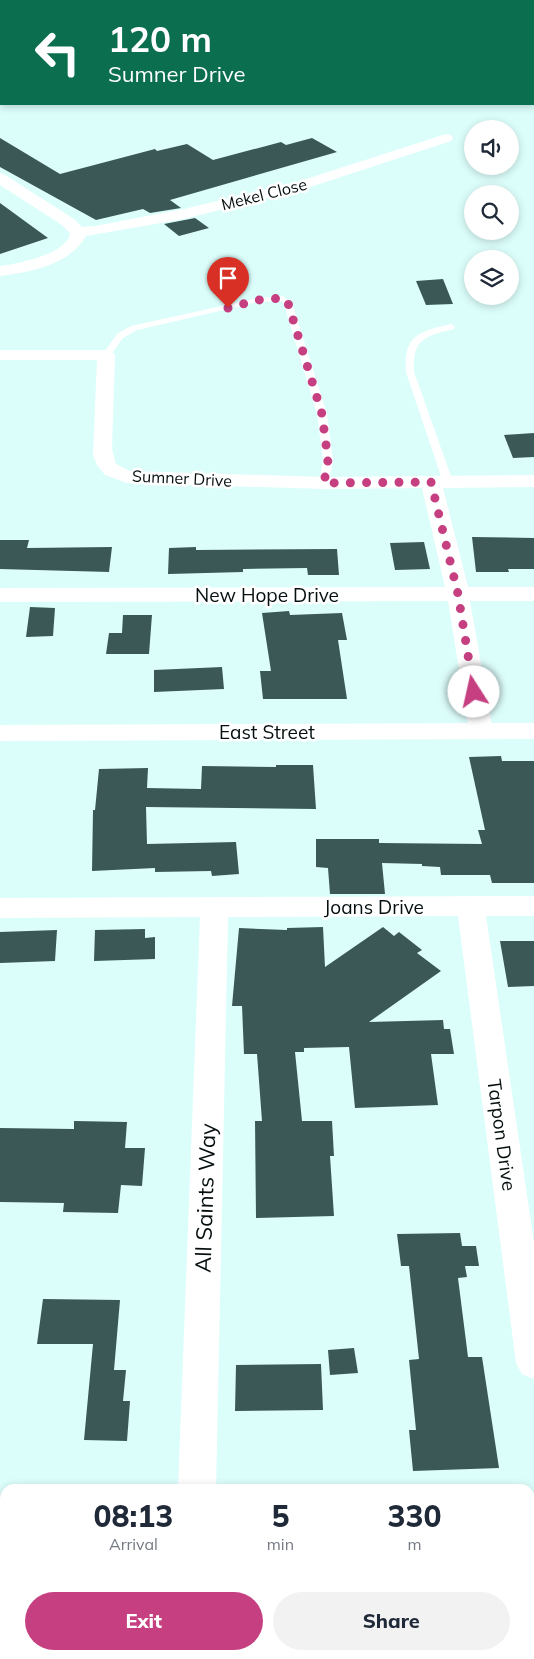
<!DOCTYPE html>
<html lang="en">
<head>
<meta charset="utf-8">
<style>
  :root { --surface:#fff; --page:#f2f2f3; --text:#1f2937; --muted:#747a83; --accent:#c53f81 }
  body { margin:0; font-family:Mulish,sans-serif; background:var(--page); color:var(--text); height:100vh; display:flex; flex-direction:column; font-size:19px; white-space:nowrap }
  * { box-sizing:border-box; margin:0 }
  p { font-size:16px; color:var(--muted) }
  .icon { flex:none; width:28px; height:28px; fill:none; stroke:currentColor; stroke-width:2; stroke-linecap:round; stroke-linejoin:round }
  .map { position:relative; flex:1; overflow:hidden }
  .sheet { position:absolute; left:0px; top:1484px; width:535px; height:176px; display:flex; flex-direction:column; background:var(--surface); border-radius:15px 15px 0 0; box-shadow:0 2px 8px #0003 }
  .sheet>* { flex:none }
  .top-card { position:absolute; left:0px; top:0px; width:535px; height:105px; box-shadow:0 2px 8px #0003; background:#0b6e4f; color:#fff; overflow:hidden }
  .fabs { position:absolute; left:464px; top:120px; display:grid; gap:10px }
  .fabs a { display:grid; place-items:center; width:55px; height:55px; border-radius:50%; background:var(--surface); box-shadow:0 2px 8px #0003; font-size:25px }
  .pin { position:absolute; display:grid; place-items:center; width:42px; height:42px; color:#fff; margin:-51px -21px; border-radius:50% 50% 50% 0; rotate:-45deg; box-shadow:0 0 5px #0007 }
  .pin .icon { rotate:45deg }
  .me { position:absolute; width:55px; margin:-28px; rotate:350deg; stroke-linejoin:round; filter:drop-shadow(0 0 4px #0008) }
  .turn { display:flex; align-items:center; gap:18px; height:105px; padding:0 25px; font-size:22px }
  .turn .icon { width:65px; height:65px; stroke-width:2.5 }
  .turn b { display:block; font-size:35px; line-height:42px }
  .eta { display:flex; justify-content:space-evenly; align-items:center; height:85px; text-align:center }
  .eta b { font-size:30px; font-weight:800; line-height:35px }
  .action { display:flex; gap:10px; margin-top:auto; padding:10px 25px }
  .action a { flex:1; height:58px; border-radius:30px; background:var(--accent); color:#fff; font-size:20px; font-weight:800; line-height:58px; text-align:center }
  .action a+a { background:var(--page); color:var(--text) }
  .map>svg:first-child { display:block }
  .building { fill:#3b5856 }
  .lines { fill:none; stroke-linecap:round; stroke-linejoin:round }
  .path { stroke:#809896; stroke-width:2; stroke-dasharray:1 2; stroke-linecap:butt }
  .lane { fill:#fff; fill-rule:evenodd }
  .street { fill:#fff; fill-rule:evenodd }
  .secondary { fill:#fff; fill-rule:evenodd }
  .route { stroke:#c53f81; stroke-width:9; stroke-dasharray:0 16.2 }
  .labels { text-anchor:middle; stroke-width:5; stroke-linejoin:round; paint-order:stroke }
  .far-street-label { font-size:16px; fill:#050f0f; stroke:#fff }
  .street-label { font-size:19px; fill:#050f0f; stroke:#fff }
  .near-street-label { font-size:22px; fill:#050f0f; stroke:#fff }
</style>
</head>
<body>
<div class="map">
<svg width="534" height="1659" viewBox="0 0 534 1659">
  <rect width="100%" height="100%" fill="#dcfefb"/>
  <path class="building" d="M0,138L60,174L155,149L157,151L187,144L213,160L281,142L286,145L312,138L337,152L170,200L181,208L150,213L143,209L96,220L0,167Z
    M0,203L48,238L0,254Z
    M195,218L209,228L179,236L164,224Z
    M443,279L453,304L426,305L416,281Z
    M534,433V457L513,458L504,435Z
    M472,537L534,538V569H508L509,572H476Z
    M0,540H29L27,548L112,547L109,572L0,569Z
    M424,542L430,569L395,570L390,543Z
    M196,547V550L337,549L339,575H308L307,568L243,569V572L168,574L169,548Z
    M30,607L55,608L53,636L26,637Z
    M289,611L290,615L342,613L347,640H338L347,699H263L260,671H271L262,613Z
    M123,615H152L149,654H106L109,633H122Z
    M222,667L224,689L154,692V670Z
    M501,756L502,761H534V883H492L490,875H441L440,867L422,866V864L382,863L385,894H330L328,868L316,867V839H379V843L482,844L478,830H485L469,757Z
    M276,765H313L316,809L146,807L147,844L236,842L239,874L212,876L211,871L155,872V868L92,871L93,810H95L99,769L148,768L147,788L201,789L202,766L276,767Z
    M323,927L325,967L383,927L394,936L399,932L422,950L417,953L441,971L369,1022L443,1020L444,1029H450L454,1054H431L438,1105L355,1108L349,1047L304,1048V1052H295L302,1121H332L334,1156H330L334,1216L256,1218L255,1121H262L257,1054H244L242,1006H232L239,928L287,930V928Z
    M145,929V938L155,937V959L94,961L95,930Z
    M57,930L55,961L0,963V932Z
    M500,941H534V986L508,987Z
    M74,1121L127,1122L125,1148H145L142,1186L121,1185L118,1213L63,1212L64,1203L0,1202V1128L74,1129Z
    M460,1233L462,1246H476L479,1266H465L467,1277L458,1278L468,1357H482L499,1468L413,1471L409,1430H416L409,1360L419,1359L409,1266H401L397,1234Z
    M43,1299L120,1300L114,1370H126L123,1401H130L127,1441L84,1440L93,1344H37Z
    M354,1348L358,1373L330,1375L328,1350Z
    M321,1364L323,1410L235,1411L236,1365Z"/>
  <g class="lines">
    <path class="path" d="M528,0L531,1
      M494,1L498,0"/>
    <path class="lane" d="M283,296L292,303L327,414L333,460L329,483L324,486L319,483L323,460L317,414L284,304L281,301L258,302L137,330L123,338L109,357L102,355L117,334L131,326L258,298Z
      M451,324L455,327L454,329C425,336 412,339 414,372L453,482L448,485L443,482L406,372C403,336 419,331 451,324Z"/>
    <path class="street" d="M0,69H1V78H0Z
      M446,134L451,135L453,138L451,141L307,188L184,219L86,236C70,265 30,272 0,276V266C17,264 68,254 70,233L62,225L0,185V173L5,175L74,219L82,227L95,226L184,209L297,182Z
      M0,350H106L112,351L115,355L112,449L116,464L130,471L324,477L534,475V487L443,488L468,587H534V601H470L493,731L490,737L481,739L472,737L469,731L448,601L0,602V588L445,587L422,488L324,489L127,483L105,475L97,465L93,455L97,360H0Z
      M534,896V916H486L534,1243V1379L522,1374L516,1363L458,916L228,917L216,1489H178L200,917L0,918V898Z
      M534,1493V1531L530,1532V1494Z
      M164,1655H204V1659H164Z"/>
    <path class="secondary" d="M534,723V739L0,741V725Z"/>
  </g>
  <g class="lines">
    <path class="route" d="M228,308L258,300L283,298L288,303L322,414L328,460L324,483L431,482L458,594L474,692"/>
  </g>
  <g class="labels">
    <g class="far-street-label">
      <text transform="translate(264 194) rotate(-14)" y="6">Mekel Close</text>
      <text transform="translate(182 478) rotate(3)" y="6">Sumner Drive</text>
    </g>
    <g class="street-label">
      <text x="267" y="602">New Hope Drive</text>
      <text x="267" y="739">East Street</text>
      <text x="374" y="914">Joans Drive</text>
      <text transform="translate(502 1135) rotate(82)" y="7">Tarpon Drive</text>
    </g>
    <g class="near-street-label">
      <text transform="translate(205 1198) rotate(-88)" y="8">All Saints Way</text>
    </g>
  </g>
</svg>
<div class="fabs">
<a><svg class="icon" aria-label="sound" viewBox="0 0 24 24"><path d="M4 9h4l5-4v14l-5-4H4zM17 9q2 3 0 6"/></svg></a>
<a><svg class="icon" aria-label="search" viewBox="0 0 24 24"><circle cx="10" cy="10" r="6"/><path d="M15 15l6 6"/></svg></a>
<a><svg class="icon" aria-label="layers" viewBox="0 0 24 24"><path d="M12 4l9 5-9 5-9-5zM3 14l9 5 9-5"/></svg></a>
</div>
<div class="pin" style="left:228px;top:308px;background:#d93025"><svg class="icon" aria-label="arrive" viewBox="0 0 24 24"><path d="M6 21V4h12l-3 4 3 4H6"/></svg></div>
<svg class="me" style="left:474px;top:692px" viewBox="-20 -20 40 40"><circle r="19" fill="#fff"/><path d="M0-13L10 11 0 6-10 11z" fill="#c53f81"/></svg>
<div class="top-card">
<div class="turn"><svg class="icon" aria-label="left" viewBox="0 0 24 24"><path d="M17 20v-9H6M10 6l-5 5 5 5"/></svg><div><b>120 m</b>Sumner Drive</div></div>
</div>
<section class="sheet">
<div class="eta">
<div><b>08:13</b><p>Arrival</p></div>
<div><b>5</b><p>min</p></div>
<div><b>330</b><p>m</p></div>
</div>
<div class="action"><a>Exit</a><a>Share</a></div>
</section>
</div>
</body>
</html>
